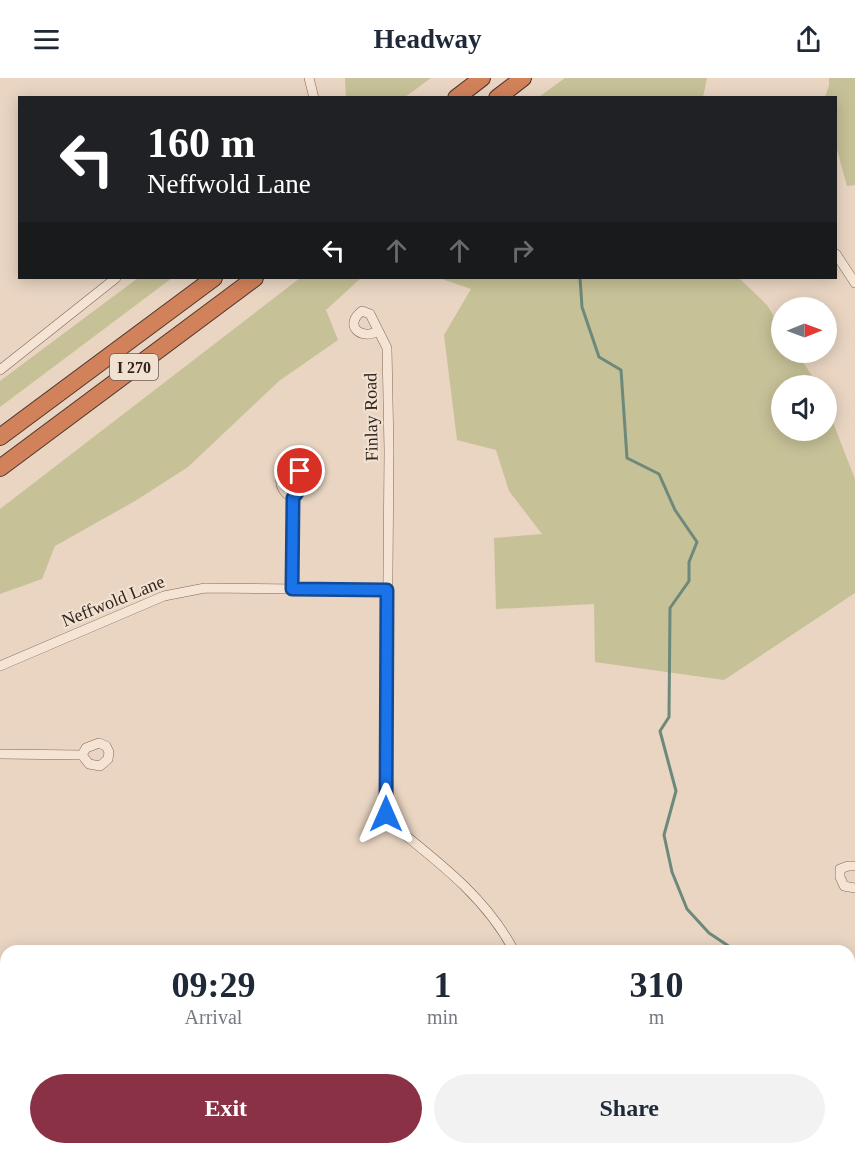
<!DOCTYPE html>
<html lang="en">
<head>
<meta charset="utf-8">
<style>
  :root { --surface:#fff; --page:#f2f2f3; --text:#1f2937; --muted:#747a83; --accent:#8a3146 }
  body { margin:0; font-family:Georgia,serif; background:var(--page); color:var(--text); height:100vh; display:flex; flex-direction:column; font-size:22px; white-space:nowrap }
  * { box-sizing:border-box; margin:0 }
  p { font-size:20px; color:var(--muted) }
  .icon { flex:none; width:33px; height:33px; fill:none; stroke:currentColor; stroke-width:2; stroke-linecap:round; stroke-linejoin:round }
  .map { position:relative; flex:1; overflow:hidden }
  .details { position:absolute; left:0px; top:867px; width:855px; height:210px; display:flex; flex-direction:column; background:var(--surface); border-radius:18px 18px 0 0; box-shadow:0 3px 15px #0003 }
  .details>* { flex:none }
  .banner { position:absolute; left:18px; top:18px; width:819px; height:183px; border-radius:0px; box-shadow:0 3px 15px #0003; background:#202124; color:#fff; overflow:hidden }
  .needle { width:39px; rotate:89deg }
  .controls { position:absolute; left:771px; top:219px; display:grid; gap:12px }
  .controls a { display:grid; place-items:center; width:66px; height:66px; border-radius:50%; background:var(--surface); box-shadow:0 3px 15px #0003; font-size:30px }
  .pin { position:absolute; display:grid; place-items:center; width:51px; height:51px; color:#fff; margin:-26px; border:3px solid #fff; border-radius:50%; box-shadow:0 2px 6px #0007 }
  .me { position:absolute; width:66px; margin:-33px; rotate:0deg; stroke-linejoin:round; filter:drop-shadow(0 0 4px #0008) }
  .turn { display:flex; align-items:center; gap:21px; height:126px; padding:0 30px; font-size:27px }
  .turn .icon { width:78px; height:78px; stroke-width:2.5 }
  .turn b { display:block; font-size:42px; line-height:51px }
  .lanes { display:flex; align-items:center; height:57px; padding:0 30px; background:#0003; justify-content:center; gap:30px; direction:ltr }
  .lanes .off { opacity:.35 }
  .eta { display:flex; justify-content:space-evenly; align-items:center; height:102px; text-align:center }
  .eta b { font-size:36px; font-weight:800; line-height:42px }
  .primary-button { display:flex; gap:12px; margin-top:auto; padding:12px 30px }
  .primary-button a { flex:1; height:69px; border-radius:36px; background:var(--accent); color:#fff; font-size:24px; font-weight:800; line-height:69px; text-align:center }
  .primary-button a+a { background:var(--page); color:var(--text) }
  header { display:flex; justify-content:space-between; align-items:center; height:78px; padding:0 30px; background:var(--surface); font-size:27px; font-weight:800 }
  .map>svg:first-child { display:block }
  .green { fill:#c6c197 }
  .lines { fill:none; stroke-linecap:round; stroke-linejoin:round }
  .stream { stroke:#6c897b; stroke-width:3 }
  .street-casing { stroke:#81675b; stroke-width:10 }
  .highway-casing { stroke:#4f372f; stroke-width:18 }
  .street { stroke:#f5e4d4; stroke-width:9 }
  .highway { stroke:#d1825a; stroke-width:16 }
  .route-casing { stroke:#114b97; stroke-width:15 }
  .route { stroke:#1a73e8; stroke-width:10 }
  .labels { text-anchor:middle; stroke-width:4.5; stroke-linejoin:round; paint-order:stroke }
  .shield { fill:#f1e1d1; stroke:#6b5c54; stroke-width:1.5 }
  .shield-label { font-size:16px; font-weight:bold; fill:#32231e }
  .street-label { font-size:18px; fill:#32231e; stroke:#f1e1d1 }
</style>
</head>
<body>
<header><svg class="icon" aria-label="menu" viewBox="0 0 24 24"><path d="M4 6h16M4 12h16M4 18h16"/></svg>Headway<svg class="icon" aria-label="share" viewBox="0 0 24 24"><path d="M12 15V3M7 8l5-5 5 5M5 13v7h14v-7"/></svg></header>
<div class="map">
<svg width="855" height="1077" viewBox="0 0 855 1077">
  <rect width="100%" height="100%" fill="#e9d5c2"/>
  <path class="green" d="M345,0H431L405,19H346Z
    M565,0H707L703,19H539Z
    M829,0H855V107L847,108L836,68V20L825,19L829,8Z
    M138,200H172L0,329V303Z
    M300,200H361L326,232L338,262L279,303L188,389L135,423L55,468L42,501L0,516V431Z
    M439,200H739L767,227L781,250L782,274L797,275L818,307L782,308V352H826L827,329L855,401V515L724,602L595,584L594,526L496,531L494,460L542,456L509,413L496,372L457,362L444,257L471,211Z
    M0,946H6V1071H365V1077H0Z"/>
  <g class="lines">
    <path class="stream" d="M580,200L582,229L599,279L621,292L627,380L659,396L675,432L697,464L689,484V503L670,530L669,639L660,653L676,713L664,757L672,794L687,831L709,855L736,873
      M0,946L6,949
      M802,1071L806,1077
      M111,1077L114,1071"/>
    <g class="street-casing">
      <path id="street" d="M309,0L314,20
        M836,176L855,205
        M378,253C361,263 343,247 362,233L370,236L387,270L389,373L386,736L390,745C436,782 486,819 514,873
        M0,292L116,200
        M292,511L293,420L302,407L303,399L300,393C276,388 275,411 293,420
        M0,588L164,518L205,510L387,512
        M99,665L106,668L109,674L108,681L100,688L89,686L82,677L86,670Z
        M0,676L82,677
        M855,788H848L840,791V799L844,808L855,810
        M585,1071L586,1077"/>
    </g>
    <g class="highway-casing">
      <path id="highway" d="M456,20L482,0
        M497,20L523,0
        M0,359L214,200
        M0,390L255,200"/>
    </g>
    <use href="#street" class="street"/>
    <use href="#highway" class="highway"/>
  </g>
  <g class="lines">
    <g class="route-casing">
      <path id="route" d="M300,393L303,399L302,408L293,420L292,511L387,512L386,736"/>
    </g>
    <use href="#route" class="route"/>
  </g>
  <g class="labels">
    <rect class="shield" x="110" y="276" width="48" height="26" rx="4.5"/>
    <g class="shield-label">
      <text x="134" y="295">I 270</text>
    </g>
    <g class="street-label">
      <text transform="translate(371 339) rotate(-91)" y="6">Finlay Road</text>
      <text transform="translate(113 523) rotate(-22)" y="6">Neffwold Lane</text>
    </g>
  </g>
</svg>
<div class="controls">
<a><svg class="needle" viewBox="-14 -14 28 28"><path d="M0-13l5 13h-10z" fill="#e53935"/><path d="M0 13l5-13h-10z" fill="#747a83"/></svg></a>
<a><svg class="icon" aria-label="sound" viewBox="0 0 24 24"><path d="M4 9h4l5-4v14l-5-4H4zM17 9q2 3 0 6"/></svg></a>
</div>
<div class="pin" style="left:300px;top:393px;background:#d93025"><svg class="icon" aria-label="arrive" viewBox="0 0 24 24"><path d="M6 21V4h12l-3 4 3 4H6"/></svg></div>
<svg class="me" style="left:386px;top:736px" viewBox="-20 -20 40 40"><path d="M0-17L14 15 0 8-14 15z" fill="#1a73e8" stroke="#fff" stroke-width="4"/></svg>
<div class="banner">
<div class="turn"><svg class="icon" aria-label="left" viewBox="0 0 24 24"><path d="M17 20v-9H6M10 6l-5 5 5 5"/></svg><div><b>160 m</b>Neffwold Lane</div></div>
<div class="lanes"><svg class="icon" aria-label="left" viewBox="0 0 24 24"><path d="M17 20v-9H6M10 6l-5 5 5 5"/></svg><svg class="icon off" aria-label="ahead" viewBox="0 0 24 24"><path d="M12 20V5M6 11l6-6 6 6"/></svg><svg class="icon off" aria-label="ahead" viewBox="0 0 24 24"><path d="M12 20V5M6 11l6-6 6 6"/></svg><svg class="icon off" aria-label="right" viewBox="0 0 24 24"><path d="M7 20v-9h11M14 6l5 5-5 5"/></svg></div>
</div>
<section class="details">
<div class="eta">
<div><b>09:29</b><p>Arrival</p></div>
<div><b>1</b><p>min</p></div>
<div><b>310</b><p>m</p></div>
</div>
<div class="primary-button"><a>Exit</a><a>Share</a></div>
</section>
</div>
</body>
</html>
